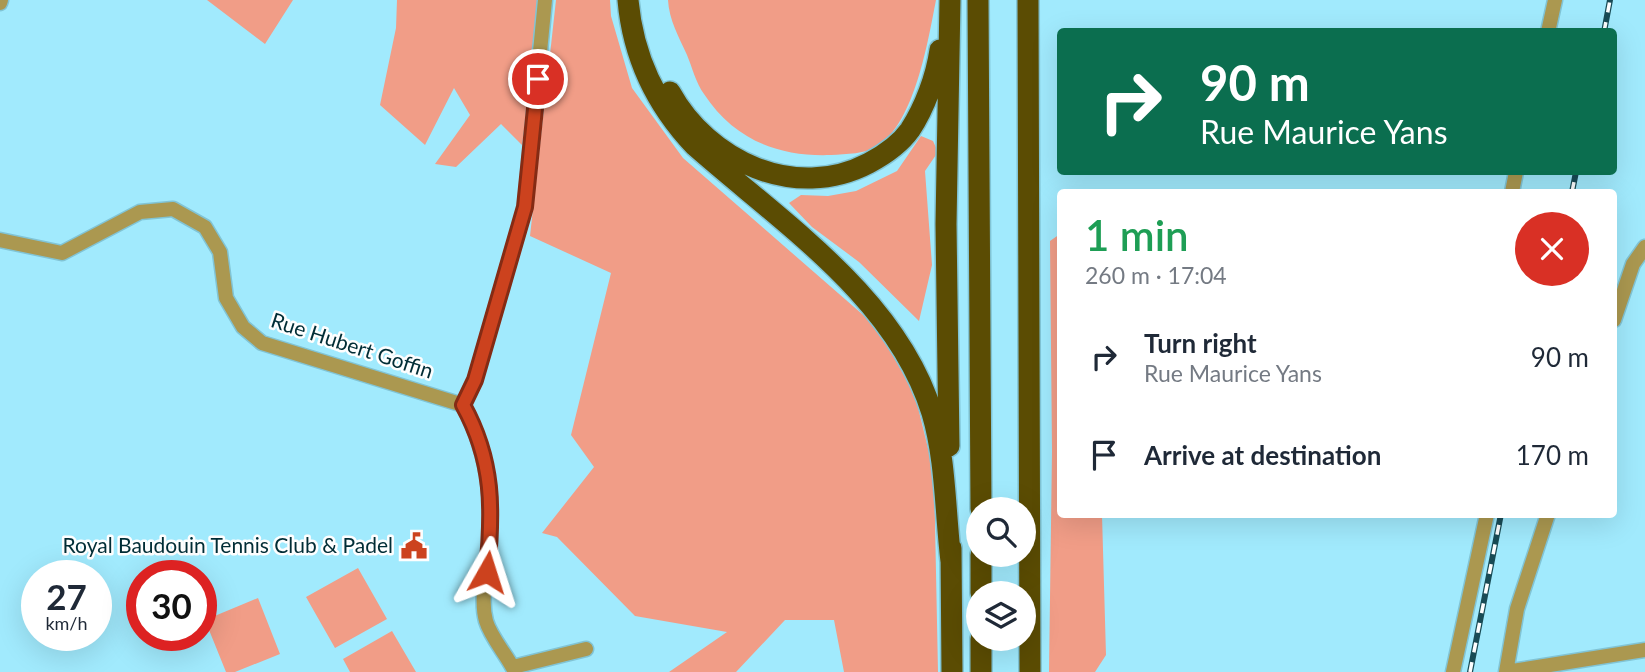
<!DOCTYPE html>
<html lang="en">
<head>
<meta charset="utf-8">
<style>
  :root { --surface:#fff; --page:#f6f6f7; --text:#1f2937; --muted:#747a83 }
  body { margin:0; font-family:Lato,sans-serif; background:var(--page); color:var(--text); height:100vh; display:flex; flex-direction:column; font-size:26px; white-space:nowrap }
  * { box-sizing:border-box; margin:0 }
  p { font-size:23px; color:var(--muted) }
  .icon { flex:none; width:38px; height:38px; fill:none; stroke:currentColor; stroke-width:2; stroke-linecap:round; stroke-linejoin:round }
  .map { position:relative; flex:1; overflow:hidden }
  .drawer { position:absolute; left:1057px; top:189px; width:560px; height:329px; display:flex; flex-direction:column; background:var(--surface); border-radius:7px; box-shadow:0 7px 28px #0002 }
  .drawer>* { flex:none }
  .guide { position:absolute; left:1057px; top:28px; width:560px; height:147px; border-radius:7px; box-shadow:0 7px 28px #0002; background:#0b6e4f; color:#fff; overflow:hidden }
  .controls { position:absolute; left:966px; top:497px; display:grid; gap:14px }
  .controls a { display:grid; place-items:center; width:70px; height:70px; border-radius:50%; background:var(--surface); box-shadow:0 7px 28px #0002; font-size:35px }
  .speed { position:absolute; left:21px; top:560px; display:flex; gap:14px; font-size:35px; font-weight:700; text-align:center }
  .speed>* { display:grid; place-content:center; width:91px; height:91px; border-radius:50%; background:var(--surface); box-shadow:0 7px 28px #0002; line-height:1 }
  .speed small { font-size:18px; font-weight:400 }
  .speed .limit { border:10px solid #d22; background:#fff; color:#111 }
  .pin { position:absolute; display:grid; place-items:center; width:60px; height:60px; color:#fff; margin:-30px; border:4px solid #fff; border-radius:50%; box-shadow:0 2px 7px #0007 }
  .me { position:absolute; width:77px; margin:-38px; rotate:6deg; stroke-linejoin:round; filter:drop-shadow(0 0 5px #0008) }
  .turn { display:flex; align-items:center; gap:24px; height:147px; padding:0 28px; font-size:32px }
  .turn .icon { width:91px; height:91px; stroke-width:2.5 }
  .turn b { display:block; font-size:49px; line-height:60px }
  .round { display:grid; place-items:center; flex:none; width:74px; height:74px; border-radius:37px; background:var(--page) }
  .head { display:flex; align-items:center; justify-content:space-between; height:119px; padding:0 28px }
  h1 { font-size:42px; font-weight:600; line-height:52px; color:#1e9e55 }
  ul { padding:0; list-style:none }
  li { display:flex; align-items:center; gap:21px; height:98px; padding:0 28px }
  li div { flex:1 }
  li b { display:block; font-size:26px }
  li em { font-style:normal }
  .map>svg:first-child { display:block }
  .green { fill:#f19d87 }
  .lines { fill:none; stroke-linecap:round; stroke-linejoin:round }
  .minor-casing { stroke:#81c4d5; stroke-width:17 }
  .motorway-casing { stroke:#81c4d5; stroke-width:24 }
  .minor { stroke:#ab9850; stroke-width:14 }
  .motorway { stroke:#5b4c03; stroke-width:21 }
  .rail-casing { stroke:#194b55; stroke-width:6 }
  .rail { stroke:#fefefe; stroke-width:3.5; stroke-dasharray:10; stroke-linecap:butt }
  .route-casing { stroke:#852b14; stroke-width:18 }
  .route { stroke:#cc421e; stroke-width:12 }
  .labels { text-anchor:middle; stroke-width:5; stroke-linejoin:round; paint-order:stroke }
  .street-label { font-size:21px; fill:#002d36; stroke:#fefefe }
  .poi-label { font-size:21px; fill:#002d36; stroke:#fefefe; text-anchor:end }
</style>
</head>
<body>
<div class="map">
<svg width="1645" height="672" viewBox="0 0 1645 672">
  <rect width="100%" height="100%" fill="#a1eafd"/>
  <path class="green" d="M207,0H293L265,44Z
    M397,0H538C531,48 530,97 522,145L501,124L456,167L435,164L470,115L454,88L425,145L380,105L396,28Z
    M556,0H610L611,16L632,88L683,158L877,327L915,395L934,473L938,672H844L834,620H785L736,672H669L727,632L635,616L557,537L542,533L594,467L571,435L611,273L530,236Z
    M668,0H936C928,41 915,121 878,146C866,154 846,154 831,155C779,157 734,140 704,94C696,83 692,67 687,55C679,37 669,20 668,0Z
    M921,136L933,141L938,152L925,171L932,265L919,321L859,262L812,227L789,203L801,195L828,196L856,191L897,171Z
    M1060,234V514L1102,515L1106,655L1095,672H1049L1052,451L1050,241Z
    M358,568L387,619L335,648L306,597Z
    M258,598L280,654L235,672H226L205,620Z
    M392,631L416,672H350L343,659Z"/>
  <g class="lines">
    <g class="minor-casing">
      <path id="minor" d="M0,3L1,0
        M1548,32L1555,0
        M1512,192L1516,172
        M0,240L62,253L140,212L173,209L205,227L220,252L226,298L243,327L262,343L463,405C488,451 494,499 489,551C487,573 480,599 486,621C491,638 507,655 515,672
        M1614,320L1633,264L1645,247
        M463,405L475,380L525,207L545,0
        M513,667L586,649
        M1453,672L1487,514
        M1506,672L1517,609L1548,514
        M1506,672L1645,650"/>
    </g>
    <g class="motorway-casing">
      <path id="motorway" d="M628,0C633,57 656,105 695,146C782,223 897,298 932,413C946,460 945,512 951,561
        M978,0L981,509
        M1028,0L1030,672
        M670,92C708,161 795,202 869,163C884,155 900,144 910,130C925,107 936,77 940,50
        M949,446L946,224L950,0
        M951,548L952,672
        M981,555V593
        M981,672V639"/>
    </g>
    <use href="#minor" class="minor"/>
    <use href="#motorway" class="motorway"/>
    <g class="rail-casing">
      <path id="rail" d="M1604,32L1610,0
        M1572,192L1576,172
        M1470,672L1501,514"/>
    </g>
    <use href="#rail" class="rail"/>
  </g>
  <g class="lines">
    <g class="route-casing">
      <path id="route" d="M487,572C493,510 494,461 463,405L475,380L525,207L538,79"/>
    </g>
    <use href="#route" class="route"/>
  </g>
  <defs>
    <g id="civic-bare" transform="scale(2.1)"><path d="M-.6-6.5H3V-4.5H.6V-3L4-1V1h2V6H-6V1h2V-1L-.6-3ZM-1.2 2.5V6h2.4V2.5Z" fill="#cc421e" stroke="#fefefe" stroke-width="2.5" paint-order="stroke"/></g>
  </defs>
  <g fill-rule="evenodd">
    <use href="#civic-bare" x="414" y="546"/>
  </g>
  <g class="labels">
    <g class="street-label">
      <text transform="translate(352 346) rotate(18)" y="7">Rue Hubert Goffin</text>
    </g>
    <g class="poi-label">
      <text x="393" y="553">Royal Baudouin Tennis Club &amp; Padel</text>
    </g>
  </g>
</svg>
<div class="controls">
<a><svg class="icon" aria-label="search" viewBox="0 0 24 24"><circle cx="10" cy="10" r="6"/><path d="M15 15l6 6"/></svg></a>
<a><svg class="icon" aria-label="layers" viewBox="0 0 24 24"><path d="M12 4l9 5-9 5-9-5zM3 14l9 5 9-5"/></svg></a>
</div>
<div class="speed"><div>27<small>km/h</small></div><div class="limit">30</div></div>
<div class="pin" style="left:538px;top:79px;background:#d93025"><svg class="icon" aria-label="arrive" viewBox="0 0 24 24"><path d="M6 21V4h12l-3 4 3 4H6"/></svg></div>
<svg class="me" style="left:487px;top:572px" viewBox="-20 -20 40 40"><path d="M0-17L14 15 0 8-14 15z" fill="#cc421e" stroke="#fff" stroke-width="4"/></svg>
<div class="guide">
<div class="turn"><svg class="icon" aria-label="right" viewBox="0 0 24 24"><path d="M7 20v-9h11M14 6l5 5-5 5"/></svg><div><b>90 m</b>Rue Maurice Yans</div></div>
</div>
<section class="drawer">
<div class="head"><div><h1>1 min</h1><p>260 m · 17:04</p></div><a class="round" style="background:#d93025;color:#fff"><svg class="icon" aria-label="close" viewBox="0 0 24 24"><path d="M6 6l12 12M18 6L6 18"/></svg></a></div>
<ul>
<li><svg class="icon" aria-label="right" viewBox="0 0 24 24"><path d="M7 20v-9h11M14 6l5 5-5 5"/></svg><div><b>Turn right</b><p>Rue Maurice Yans</p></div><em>90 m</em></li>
<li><svg class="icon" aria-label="arrive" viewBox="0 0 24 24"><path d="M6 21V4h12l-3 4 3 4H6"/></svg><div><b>Arrive at destination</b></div><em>170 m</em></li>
</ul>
</section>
</div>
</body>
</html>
